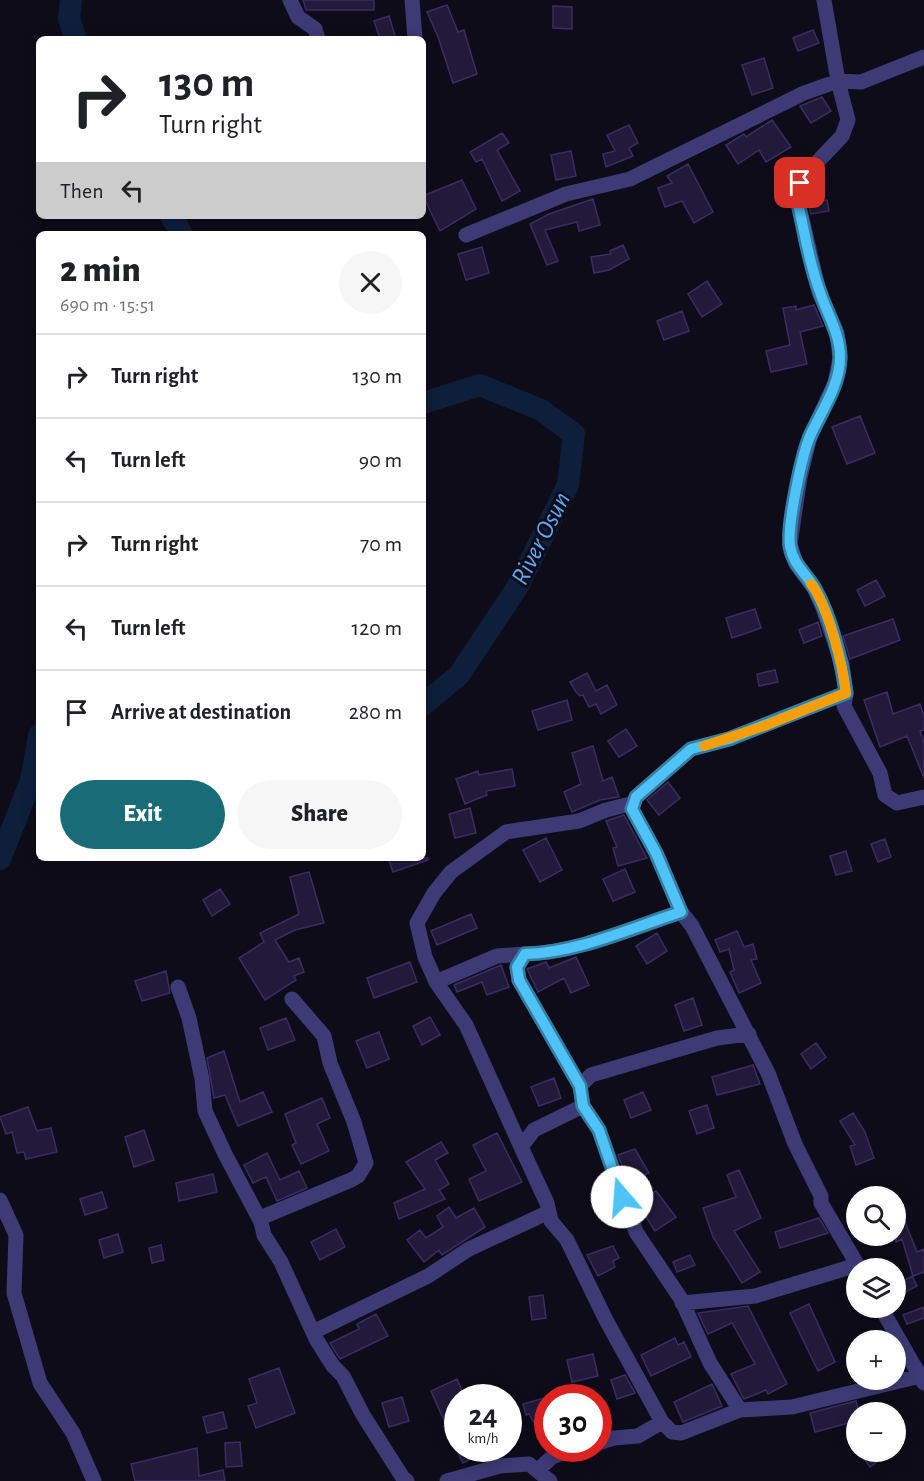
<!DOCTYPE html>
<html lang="en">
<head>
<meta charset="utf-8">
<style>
  :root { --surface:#fff; --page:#f6f6f6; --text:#202124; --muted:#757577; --line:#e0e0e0; --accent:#196b78 }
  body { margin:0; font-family:"Alegreya Sans",sans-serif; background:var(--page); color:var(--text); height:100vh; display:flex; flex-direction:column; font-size:22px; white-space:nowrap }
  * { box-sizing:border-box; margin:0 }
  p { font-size:20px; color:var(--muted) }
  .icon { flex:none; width:33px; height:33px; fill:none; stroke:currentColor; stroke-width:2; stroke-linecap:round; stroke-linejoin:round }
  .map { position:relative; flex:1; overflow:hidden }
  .panel { position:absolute; left:36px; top:231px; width:390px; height:630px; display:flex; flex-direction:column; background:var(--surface); border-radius:9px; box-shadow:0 3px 15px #0003 }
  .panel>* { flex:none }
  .hud { position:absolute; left:36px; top:36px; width:390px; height:183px; border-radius:9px; box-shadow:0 3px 15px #0003; background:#fff; color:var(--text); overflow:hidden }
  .tools { position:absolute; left:846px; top:1186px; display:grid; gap:12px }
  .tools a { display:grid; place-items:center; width:60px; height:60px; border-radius:50%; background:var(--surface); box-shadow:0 3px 15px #0003; font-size:30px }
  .speed { position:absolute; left:444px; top:1384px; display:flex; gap:12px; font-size:30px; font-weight:700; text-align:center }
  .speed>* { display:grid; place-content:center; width:78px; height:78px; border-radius:50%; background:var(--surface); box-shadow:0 3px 15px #0003; line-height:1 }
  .speed small { font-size:15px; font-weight:400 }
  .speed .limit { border:9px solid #d22; background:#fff; color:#111 }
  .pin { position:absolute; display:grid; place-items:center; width:51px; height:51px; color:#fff; margin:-26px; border-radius:12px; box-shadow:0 3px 9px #0006 }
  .me { position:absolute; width:66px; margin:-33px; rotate:342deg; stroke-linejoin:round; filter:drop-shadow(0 0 4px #0008) }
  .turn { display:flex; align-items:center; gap:21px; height:126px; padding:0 24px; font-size:27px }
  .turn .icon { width:78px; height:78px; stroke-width:2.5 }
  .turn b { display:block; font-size:42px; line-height:51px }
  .then { display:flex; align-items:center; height:57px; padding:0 24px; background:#0003; gap:12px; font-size:22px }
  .round { display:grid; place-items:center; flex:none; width:63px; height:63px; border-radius:32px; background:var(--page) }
  .summary { display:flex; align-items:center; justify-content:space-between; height:102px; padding:0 24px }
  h1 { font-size:36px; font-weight:800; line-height:45px }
  .cta { display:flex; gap:12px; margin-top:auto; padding:12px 24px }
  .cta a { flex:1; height:69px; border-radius:36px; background:var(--accent); color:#fff; font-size:24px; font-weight:800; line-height:69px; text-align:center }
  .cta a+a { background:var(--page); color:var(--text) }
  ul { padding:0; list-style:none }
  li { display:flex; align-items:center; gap:18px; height:84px; padding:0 24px; border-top:2px solid var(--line) }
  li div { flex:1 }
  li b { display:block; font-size:22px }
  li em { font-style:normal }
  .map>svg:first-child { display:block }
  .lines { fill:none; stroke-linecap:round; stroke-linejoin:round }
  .river { stroke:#0e1f3c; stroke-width:22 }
  .building { fill:#211a3a; stroke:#3a2d64; stroke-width:1.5 }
  .minor { stroke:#3e3a76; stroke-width:15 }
  .route-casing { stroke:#337fa1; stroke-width:15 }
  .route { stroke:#4fc3f7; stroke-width:10 }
  .slow { stroke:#f59e0b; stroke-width:10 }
  .labels { text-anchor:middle; stroke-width:6; stroke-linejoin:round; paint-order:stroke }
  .water-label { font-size:26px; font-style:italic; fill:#5fabf3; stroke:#0f0c1a }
</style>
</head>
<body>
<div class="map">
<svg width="924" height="1481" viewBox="0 0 924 1481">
  <rect width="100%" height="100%" fill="#0f0c1a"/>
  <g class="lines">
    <path class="river" d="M71,0L69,19L76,39
      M171,216L182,234
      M423,403L480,385L541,410L574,434L568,485L518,586L459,675L423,705
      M0,859L31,781L39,735"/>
  </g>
  <path class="building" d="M303,0H374V10H306Z
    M447,5L458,32L464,30L477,74L453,83L438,37L427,12Z
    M553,6L572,7V29L553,28Z
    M389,16L396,39H380L374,21Z
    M813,30L819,43L798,51L793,38Z
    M764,58L773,88L752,95L742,65Z
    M822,97L831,111L811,123L800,106Z
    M772,120L791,147L766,162L759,150L738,164L726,145L744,134L746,137Z
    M629,125L638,143L629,148L633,156L606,167L603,154L615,151L607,135Z
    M502,133L509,143L497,150L520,191L502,201L482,159L476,162L470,152Z
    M571,151L576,176L556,180L551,155Z
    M688,164L713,212L694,223L682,201L665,207L658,188L672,183L667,176Z
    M462,180L476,209L440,231L423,196Z
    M593,199L600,225L579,231L577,222L545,230L558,261L547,265L530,224L549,214Z
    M827,200L829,211L811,214L808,203Z
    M623,245L629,259L609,270L594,273L591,257L611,254L610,251Z
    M482,247L489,273L466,280L458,254Z
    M707,281L722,304L702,317L688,294Z
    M814,305L823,326L800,332L807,364L771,372L766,351L790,345L783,308L796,306V310Z
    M682,311L689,331L664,340L657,321Z
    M860,416L875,453L847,464L832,427Z
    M876,580L885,596L865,606L857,590Z
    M755,609L761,628L732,638L726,618Z
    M893,619L900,640L850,659L843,636Z
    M818,622L822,636L804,643L799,630Z
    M775,670L778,682L759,686L757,674Z
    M587,673L596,691L607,685L617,705L601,714L596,704L589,707L583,695L580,696L576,692L570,682Z
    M887,692L893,714L920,704L924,716V730L920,731L924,743V778L907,736L880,747L864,700Z
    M567,700L572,720L538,730L532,711Z
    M626,729L637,746L619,757L608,741Z
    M593,746L603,781L612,777L619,797L600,800L572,812L564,792L581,784L572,753Z
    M512,769L515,786L486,791L487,795L465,804L456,779L478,771L479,775Z
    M668,782L680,798L659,815L647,800Z
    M470,808L476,833L455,838L449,814Z
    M624,815L647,858L618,866L613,848L617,847L606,821Z
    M546,838L562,870L540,882L523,850Z
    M885,839L891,857L878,862L871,844Z
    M846,851L852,871L836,875L830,856Z
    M388,858H428V860L393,872Z
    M625,869L635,892L613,901L603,879Z
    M309,872L324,923L295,930L275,940L289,962L299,958L304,972L294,976L296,980L265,1000L239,958L264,942L260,933L299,914L290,877Z
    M220,889L230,904L212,916L203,900Z
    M471,914L477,928L437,945L431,931Z
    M737,931L744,947L753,944L757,959L751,960L761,983L739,993L730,972L734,970L729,949L720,952L715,940Z
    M657,933L667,951L647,964L636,946Z
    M576,957L589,985L571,993L564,978L538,992L527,969L546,962L549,968Z
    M410,962L417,982L374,998L367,978Z
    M501,965L509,987L487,995L482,982L457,992L454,985Z
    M166,971L170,993L142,1001L135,981Z
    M693,998L702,1025L684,1031L675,1005Z
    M430,1017L440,1035L422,1045L413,1026Z
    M286,1018L295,1040L268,1050L260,1028Z
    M379,1032L389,1059L367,1068L356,1041Z
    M816,1043L826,1057L811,1069L801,1054Z
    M224,1051L240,1102L263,1092L272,1112L238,1126L225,1095L214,1098L207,1058Z
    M753,1065L760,1084L717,1095L712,1077Z
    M554,1078L561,1098L539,1106L531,1087Z
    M643,1092L651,1110L631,1118L624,1100Z
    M322,1098L330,1118L317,1124L329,1151L301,1164L292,1145L296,1143L285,1114Z
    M707,1105L714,1128L697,1134L689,1111Z
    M28,1107L37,1131L51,1128L57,1152L26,1159L24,1152L17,1153L12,1132L6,1134L0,1117Z
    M853,1113L865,1132L874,1158L856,1165L850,1146L855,1145L840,1121Z
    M144,1130L154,1160L134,1167L125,1137Z
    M497,1133L522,1182L479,1201L469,1179L486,1171L473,1145Z
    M441,1142L448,1153L435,1160L449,1184L439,1190L445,1199L399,1219L394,1203L425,1189L406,1162Z
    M635,1149L649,1173L628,1182L618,1155Z
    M267,1153L280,1180L299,1171L307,1188L277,1201L266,1177L253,1183L244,1165Z
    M739,1170L761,1218L734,1231L760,1272L742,1283L713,1237L703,1208L736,1197L727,1175Z
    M213,1174L217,1192L179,1201L176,1183Z
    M656,1191L676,1217L655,1231L642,1211L650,1206L645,1196Z
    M102,1192L107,1208L85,1215L80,1199Z
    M896,1199L917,1252L924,1249V1272L913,1276L902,1239L896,1242Z
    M449,1207L456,1218L474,1208L485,1227L442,1255L439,1250L424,1262L407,1240L420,1230L426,1238L443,1227L437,1216Z
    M819,1218L828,1233L780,1248L775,1232Z
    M336,1229L345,1247L320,1260L311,1242Z
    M118,1234L123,1252L104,1258L99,1240Z
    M161,1245L164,1260L152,1263L149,1248Z
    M613,1246L619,1258L613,1261L615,1267L598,1276L587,1255Z
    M690,1255L695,1265L677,1272L673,1262Z
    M912,1276L917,1286L896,1297V1285Z
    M543,1295L546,1318L532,1320L529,1297Z
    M809,1304L835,1362L818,1371L790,1313Z
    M748,1306L787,1384L768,1394L766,1390L744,1399L731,1374L755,1364L732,1323L708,1334L698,1313Z
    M924,1307V1318L907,1324L903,1315Z
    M376,1314L388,1336L340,1359L330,1343L359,1329L357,1324Z
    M675,1338L678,1345L684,1342L691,1357L651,1376L641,1355Z
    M593,1354L598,1376L572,1382L567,1360Z
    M279,1368L295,1413L256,1428L248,1406L257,1403L249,1379Z
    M625,1375L635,1393L617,1399L611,1380Z
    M457,1379L465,1398H458V1449H489L463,1463L444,1426L446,1425L431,1391Z
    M712,1384L722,1406L683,1422L674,1402Z
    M402,1397L409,1421L389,1427L382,1403Z
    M548,1397V1447L529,1414L526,1415L523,1404Z
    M856,1401L859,1413H856V1421L815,1432L810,1413Z
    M223,1412L227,1428L207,1433L203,1417Z
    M240,1442L242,1466L226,1467L225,1443Z
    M197,1448L199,1476L223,1470L225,1481H135L131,1464Z
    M859,1452H891L870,1467Z"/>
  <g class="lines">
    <path class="minor" d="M290,0L298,17L315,29L318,39
      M412,0L415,39
      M824,0L838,81L848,120L842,136L804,176L796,193L819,292L837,333L840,358L835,383L810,437L800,477L790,544L796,564L814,588L823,608L842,664L846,693L844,706L880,773L885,795L897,803L924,797
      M466,235L566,194L630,179L804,93L838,81L861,82L924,57
      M846,693L729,739L691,749L636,797L632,809L656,853L681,912L692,926L768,1073L795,1144L821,1196V1203L860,1269
      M436,982L497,956L525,954
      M178,987L189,1018L202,1079L205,1111L225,1154L261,1222
      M292,999L324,1036L330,1063L354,1122L366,1163L358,1176L351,1180L265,1216L261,1222L264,1235L281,1262L316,1339L333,1366L343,1376L363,1415L403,1478L407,1481
      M749,1034L717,1038L591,1075L580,1086L583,1106L599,1130L636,1232L681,1299L710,1363L740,1410L792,1407L924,1375
      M580,1086L519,980L517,967L525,954C577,953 632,928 681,912
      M583,1106L534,1130L521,1147L547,1203L551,1221L567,1240L606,1320L662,1422L672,1432L681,1433L740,1410
      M521,1147L466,1025L436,982L425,957L417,923L434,893L451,872L506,832L579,821L606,810L634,803
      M0,1200L16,1235L14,1293L40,1383L73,1433L94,1481
      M682,1303L755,1296L857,1265
      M881,1308L924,1383
      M313,1332L428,1276L469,1249L549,1212
      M598,1443L614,1438L638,1436L662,1422
      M538,1470L552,1457L574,1449
      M447,1481L500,1466L529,1464L550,1481"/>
  </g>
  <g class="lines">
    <g class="route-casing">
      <path id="route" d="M622,1197L599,1130L583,1106L580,1086L519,980L517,967L525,954C577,953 631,928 681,912L656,853L632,809L636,797L644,790L691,749L729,739L846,693C842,662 831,617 815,589C806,573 793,565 790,546C787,526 802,453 811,434C822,410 840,385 840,357C840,333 827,314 820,292C809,264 805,233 798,204L796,193L800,183"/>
    </g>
    <use href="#route" class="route"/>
    <path class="slow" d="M704,746L764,726L846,693C843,667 828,605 811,584"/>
  </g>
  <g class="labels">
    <g class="water-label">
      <text transform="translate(540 538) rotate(-63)" y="9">River Osun</text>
    </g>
  </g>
</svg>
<div class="tools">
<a><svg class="icon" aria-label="search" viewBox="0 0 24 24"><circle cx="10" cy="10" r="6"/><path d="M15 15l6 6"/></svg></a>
<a><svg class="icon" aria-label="layers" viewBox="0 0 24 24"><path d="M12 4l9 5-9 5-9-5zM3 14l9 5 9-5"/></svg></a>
<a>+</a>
<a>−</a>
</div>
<div class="speed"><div>24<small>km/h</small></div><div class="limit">30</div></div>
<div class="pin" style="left:800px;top:183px;background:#d93025"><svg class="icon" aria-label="arrive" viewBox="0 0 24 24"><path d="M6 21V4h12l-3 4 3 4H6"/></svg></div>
<svg class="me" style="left:622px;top:1197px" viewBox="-20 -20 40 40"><circle r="19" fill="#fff"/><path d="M0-13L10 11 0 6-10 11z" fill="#4fc3f7"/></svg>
<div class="hud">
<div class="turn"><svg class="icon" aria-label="right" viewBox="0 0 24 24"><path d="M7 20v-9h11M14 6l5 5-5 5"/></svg><div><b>130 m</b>Turn right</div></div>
<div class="then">Then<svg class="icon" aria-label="left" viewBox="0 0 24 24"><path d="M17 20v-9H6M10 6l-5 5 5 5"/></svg></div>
</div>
<section class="panel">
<div class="summary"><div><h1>2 min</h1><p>690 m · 15:51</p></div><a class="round"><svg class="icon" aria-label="close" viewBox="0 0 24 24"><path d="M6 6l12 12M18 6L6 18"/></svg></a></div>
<ul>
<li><svg class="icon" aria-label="right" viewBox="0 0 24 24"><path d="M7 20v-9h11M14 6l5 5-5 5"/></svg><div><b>Turn right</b></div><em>130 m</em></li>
<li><svg class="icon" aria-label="left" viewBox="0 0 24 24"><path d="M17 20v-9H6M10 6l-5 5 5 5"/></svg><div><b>Turn left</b></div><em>90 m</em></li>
<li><svg class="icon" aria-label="right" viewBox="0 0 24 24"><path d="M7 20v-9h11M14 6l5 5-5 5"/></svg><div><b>Turn right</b></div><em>70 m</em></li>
<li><svg class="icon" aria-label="left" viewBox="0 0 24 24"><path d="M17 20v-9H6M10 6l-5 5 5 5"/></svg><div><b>Turn left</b></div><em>120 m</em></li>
<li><svg class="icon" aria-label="arrive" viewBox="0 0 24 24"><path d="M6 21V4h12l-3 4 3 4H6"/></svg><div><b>Arrive at destination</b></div><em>280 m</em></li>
</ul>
<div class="cta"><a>Exit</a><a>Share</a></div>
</section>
</div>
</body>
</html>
